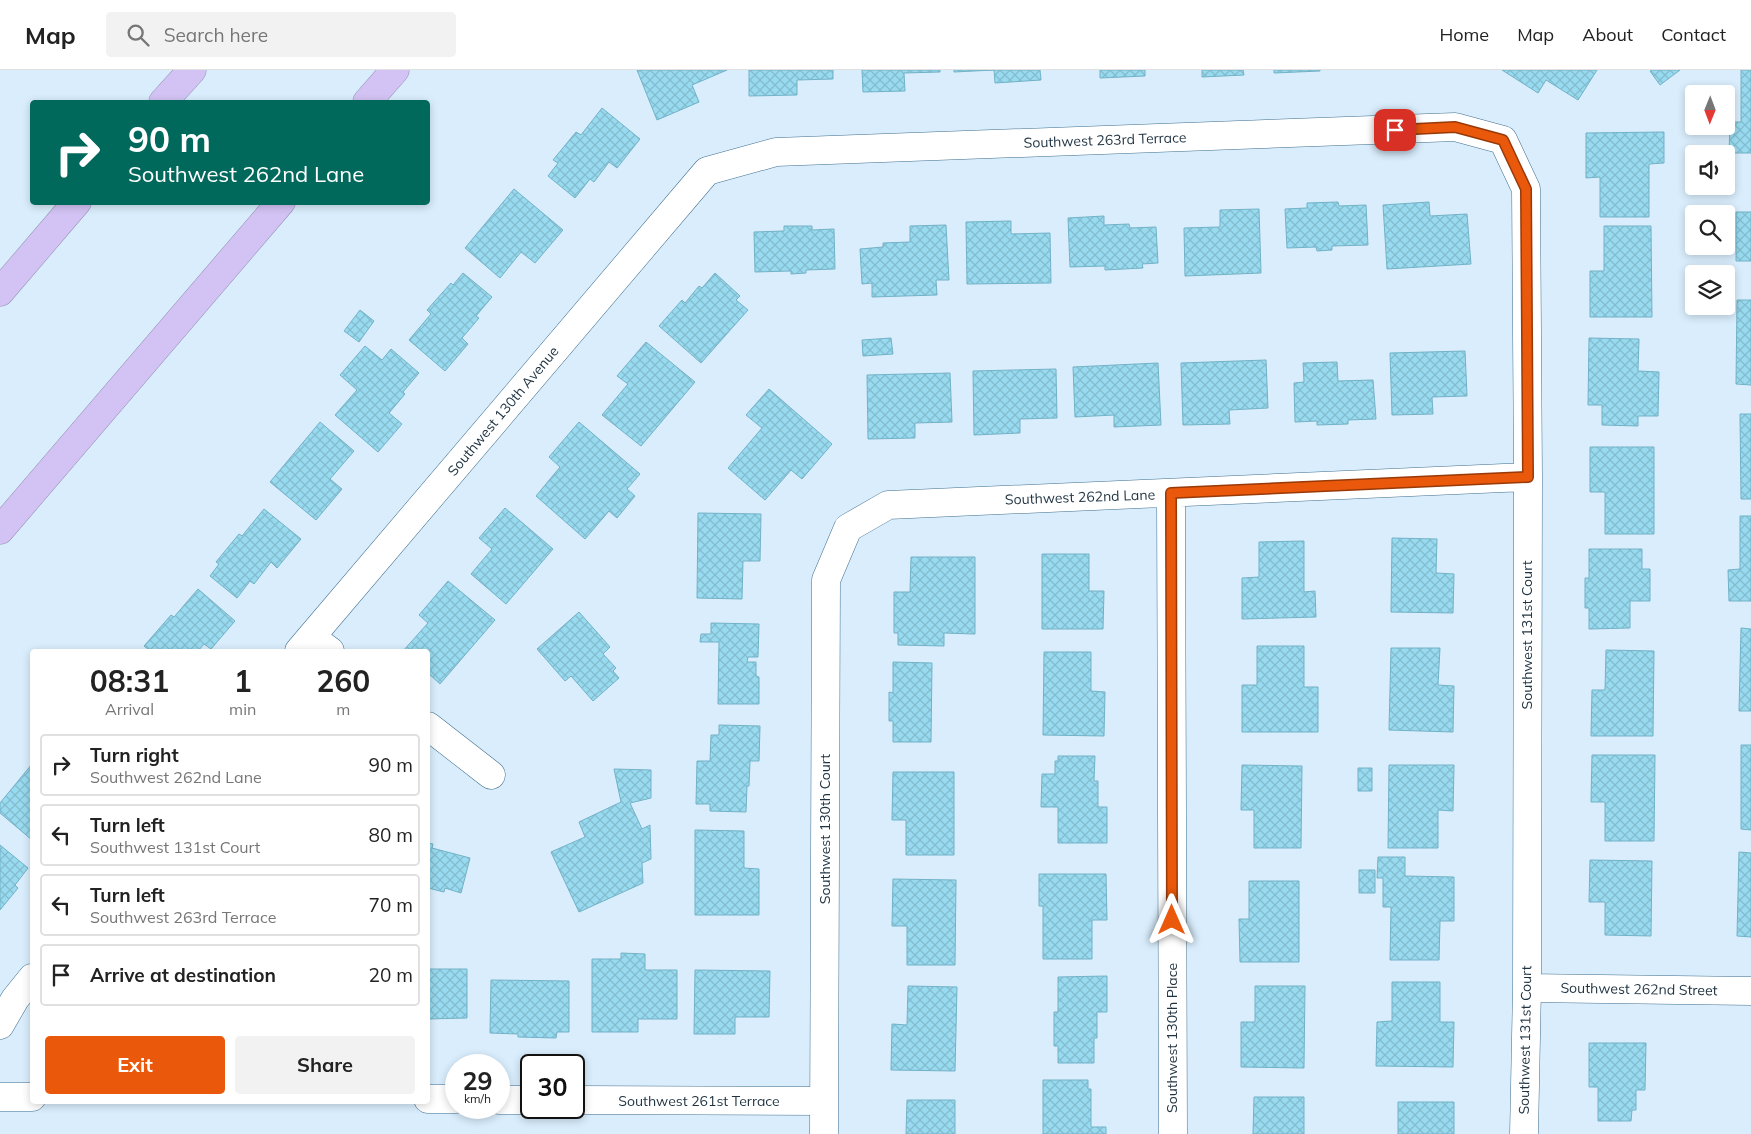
<!DOCTYPE html>
<html lang="en">
<head>
<meta charset="utf-8">
<style>
  :root { --surface:#fff; --page:#f2f2f2; --text:#222; --muted:#767676; --line:#e0e0e0; --accent:#ea580c }
  body { margin:0; font-family:Mulish,sans-serif; background:var(--page); color:var(--text); height:100vh; display:flex; flex-direction:column; font-size:19px; white-space:nowrap }
  * { box-sizing:border-box; margin:0 }
  p { font-size:16px; color:var(--muted) }
  .icon { flex:none; width:28px; height:28px; fill:none; stroke:currentColor; stroke-width:2; stroke-linecap:round; stroke-linejoin:round }
  .map { position:relative; flex:1; overflow:hidden }
  .side { position:absolute; left:30px; top:579px; width:400px; height:455px; display:flex; flex-direction:column; background:var(--surface); border-radius:5px; box-shadow:0 2px 8px #0003 }
  .side>* { flex:none }
  .top-card { position:absolute; left:30px; top:30px; width:400px; height:105px; border-radius:5px; box-shadow:0 2px 8px #0003; background:#00695c; color:#fff; overflow:hidden }
  .needle { width:32px; rotate:181deg }
  .tools { position:absolute; left:1685px; top:15px; display:grid; gap:10px }
  .tools a { display:grid; place-items:center; width:50px; height:50px; border-radius:5px; background:var(--surface); box-shadow:0 2px 8px #0003; font-size:25px }
  .speed { position:absolute; left:445px; top:984px; display:flex; gap:10px; font-size:25px; font-weight:700; text-align:center }
  .speed>* { display:grid; place-content:center; width:65px; height:65px; border-radius:50%; background:var(--surface); box-shadow:0 2px 8px #0003; line-height:1 }
  .speed small { font-size:12px; font-weight:400 }
  .speed .limit { border:2px solid #111; border-radius:8px; background:#fff; color:#111 }
  .pin { position:absolute; display:grid; place-items:center; width:42px; height:42px; color:#fff; margin:-21px; border-radius:10px; box-shadow:0 2px 8px #0006 }
  .me { position:absolute; width:55px; margin:-28px; rotate:0deg; stroke-linejoin:round; filter:drop-shadow(0 0 4px #0008) }
  .turn { display:flex; align-items:center; gap:18px; height:105px; padding:0 15px; font-size:22px }
  .turn .icon { width:65px; height:65px; stroke-width:2.5 }
  .turn b { display:block; font-size:35px; line-height:42px }
  .eta { display:flex; justify-content:space-evenly; align-items:center; height:85px; text-align:center }
  .eta b { font-size:30px; font-weight:700; line-height:35px }
  .primary-button { display:flex; gap:10px; margin-top:auto; padding:10px 15px }
  .primary-button a { flex:1; height:58px; border-radius:5px; background:var(--accent); color:#fff; font-size:20px; font-weight:700; line-height:58px; text-align:center }
  .primary-button a+a { background:var(--page); color:var(--text) }
  ul { padding:0; list-style:none }
  li { display:flex; align-items:center; gap:15px; height:62px; margin:0 10px 8px; padding:0 5px; border:2px solid var(--line); border-radius:5px }
  li div { flex:1 }
  li b { display:block; font-size:19px }
  li em { font-style:normal }
  header { display:flex; align-items:center; gap:30px; box-sizing:border-box; height:70px; padding:0 25px; background:var(--surface); border-bottom:1px solid var(--line) }
  header strong { font-size:24px }
  nav { display:flex; gap:28px; margin-inline-start:auto; font-size:18px }
  .search { width:350px; height:45px; background:var(--page); display:flex; align-items:center; gap:12px; box-sizing:border-box; padding:0 18px; border-radius:5px; color:var(--muted); font-size:19px }
  .map>svg:first-child { display:block }
  .building { fill:url(#building-cross-hatch); stroke:#72b2c7 }
  .lines { fill:none; stroke-linecap:round; stroke-linejoin:round }
  .minor-casing { stroke:#406f8f; stroke-width:29 }
  .highway-casing { stroke:#9490b5; stroke-width:29 }
  .minor { stroke:#fff; stroke-width:28 }
  .highway { stroke:#d3c3f4; stroke-width:28 }
  .route-casing { stroke:#983908; stroke-width:12 }
  .route { stroke:#ea580c; stroke-width:9 }
  .labels { text-anchor:middle; stroke-width:4; stroke-linejoin:round; paint-order:stroke }
  .street-label { font-size:14px; fill:#1e3240; stroke:#fff }
</style>
</head>
<body>
<header>
<strong>Map</strong>
<div class="search"><svg class="icon" aria-label="search" viewBox="0 0 24 24"><circle cx="10" cy="10" r="6"/><path d="M15 15l6 6"/></svg>Search here</div>
<nav><a>Home</a><a>Map</a><a>About</a><a>Contact</a></nav>
</header>
<div class="map">
<svg width="1751" height="1064" viewBox="0 0 1751 1064">
  <defs>
    <pattern id="building-cross-hatch" width="8" height="8" patternUnits="userSpaceOnUse" patternTransform="scale(1.25)"><rect width="8" height="8" fill="#98daef"/><path d="M0 0l8 8M0 8l8-8" fill="none" stroke="#83bcce"/></pattern>
  </defs>
  <rect width="100%" height="100%" fill="#d9edfc"/>
  <path class="building" d="M637,0H727L692,15L699,32L657,50Z
    M749,0H833V9L797,10V25L749,26Z
    M862,0H940V2L904,3L905,21L863,22Z
    M954,0H1040L1041,10L995,13L994,0L954,2Z
    M1100,0H1145V6L1100,8Z
    M1202,0H1243L1244,5L1202,7Z
    M1274,0H1320V1L1274,3Z
    M1502,0H1597L1578,30L1546,10L1538,23Z
    M1652,0H1680L1660,15L1650,1Z
    M1741,0H1751V83H1729L1730,52H1741Z
    M602,38L640,69L617,98L609,92L594,112L590,109L575,128L548,106L558,93L553,90L576,62L581,65Z
    M1664,62V93L1649,94V147H1600V107L1586,108V63Z
    M514,119L563,160L535,193L521,182L500,208L465,178Z
    M1338,132L1339,136L1366,135L1368,175L1332,176V180L1317,181L1316,177L1287,178L1285,139L1307,138V133Z
    M1429,132L1430,146L1467,144L1471,194L1387,199L1383,135Z
    M1259,139L1261,203L1185,206L1184,158L1220,157V140Z
    M1736,142H1751V191H1736Z
    M1104,146V155L1129,154L1130,158L1156,157L1158,193L1142,194L1143,198L1105,200V196L1070,197L1068,148Z
    M1011,151V164L1050,163L1051,213L967,214L966,152Z
    M946,155L949,210H936L937,225L872,227V213L862,214L860,179L883,177V173L910,172V156Z
    M784,156H812V160L834,159L835,199L806,200V203L791,204V201L755,202L754,162L784,161Z
    M1604,156H1651L1652,247H1590V201H1604Z
    M463,203L492,227L476,246L479,248L462,268L468,274L445,301L409,270L431,244L427,240L451,213L453,215Z
    M715,203L740,226L736,230L748,240L701,293L659,256L682,230L685,233L699,216L702,218Z
    M1737,230H1751V315L1736,314Z
    M360,240L374,251L359,272L344,261Z
    M891,268L893,284L863,286L862,270Z
    M1589,268L1639,269L1638,301L1659,302L1658,346H1638V356L1602,355V335H1588Z
    M646,272L695,312L641,376L602,345L628,314L617,306Z
    M365,276L382,290L391,279L419,303L403,322L405,324L389,343L402,354L378,382L335,345L357,320L340,305Z
    M1465,281L1467,326L1432,327L1433,344L1392,345L1390,283Z
    M1266,290L1268,338L1229,340L1230,354L1183,355L1181,293Z
    M1337,292L1338,311L1373,310L1376,349L1348,350V354L1317,355V351L1295,352L1294,313L1304,312L1303,293Z
    M1158,293L1161,355L1114,357V345L1075,347L1073,297Z
    M1056,299L1057,348L1020,349V363L974,365L973,301Z
    M950,303L952,352L915,353V368L868,369L867,305Z
    M769,319L832,374L802,409L791,400L765,430L728,398L762,358L746,345Z
    M1740,344H1751V429H1741Z
    M320,352L354,381L330,409L342,419L316,450L270,412Z
    M579,352L640,404L627,419L635,426L617,448L609,441L585,469L536,426L560,397L549,387Z
    M1590,377H1654V464H1605V422H1590Z
    M505,438L553,479L506,534L471,504L492,479L479,468Z
    M264,439L301,469L277,498L271,492L254,514L250,511L237,528L210,506L219,494L216,492L239,464L242,466Z
    M698,443L761,444L760,491H743L742,529L697,528Z
    M1740,446H1751V531H1729L1728,500L1740,499Z
    M1392,468L1437,469L1436,503L1454,504L1453,543L1391,542Z
    M1304,471V522L1315,521L1316,547L1242,549V508L1259,507V472Z
    M1589,479H1642V499H1650V531H1630V558L1589,559V538H1585V508H1589Z
    M1042,484H1089V521H1104L1103,559H1042Z
    M911,487H975V564L944,563V576L898,575V563H894V522H910Z
    M448,511L495,550L440,614L428,603V581H403L428,553L419,545Z
    M198,519L235,551L211,579L204,574L198,581H146L148,579L144,576L171,545L174,547Z
    M579,542L610,577L603,584L616,598L613,601L619,608L593,631L571,606L565,611L537,579Z
    M711,553L759,554L758,587H748L747,592H756V606L759,607V634H718L719,572H700L701,564H711Z
    M1741,558L1751,559V641H1739Z
    M1257,576H1304V617H1318V662H1242V615H1257Z
    M1391,578H1440L1438,615L1454,616L1453,662L1389,660Z
    M1606,580L1654,581L1653,666H1591L1592,620H1605Z
    M1044,582H1091V621L1105,622L1104,666L1043,665Z
    M893,592L932,593L931,672H893V651H889V622L893,623Z
    M719,655L760,656L759,691H750L749,716H747L746,742L710,741V734H696L697,691H710L711,665H719Z
    M1741,675H1751V760L1741,759Z
    M1592,685H1655L1654,771H1605V732H1591Z
    M1058,686H1095L1094,711H1098V737H1107V773H1058V737H1041L1042,704H1055V691H1058Z
    M32,694V770L0,743V733Z
    M1242,695L1302,696L1301,778H1254V740H1241Z
    M1389,695H1454L1453,741L1438,740V778H1388Z
    M1358,698H1372V721H1358Z
    M614,699L651,700V728L630,733L642,759L650,755L651,789L642,793L643,813L579,842L551,782L585,767L579,752L621,732Z
    M893,702H954V785H906V750H892Z
    M695,760L744,761V798L759,799V845H695Z
    M428,773L433,774L432,778L470,788L461,823L445,818L444,822L428,818Z
    M0,775L28,798L15,815L18,818L0,840Z
    M1739,782L1751,783V867L1737,866Z
    M1378,787H1405V806L1454,807V851H1440L1439,890H1390L1391,837H1383V808H1377Z
    M1590,790L1652,791L1651,866L1605,865V832H1589Z
    M1359,800H1375V823H1359Z
    M1039,804H1106L1107,850H1092V889H1043V836H1039Z
    M893,809L956,810L955,895H907V856H892Z
    M1249,811H1299V892H1240L1239,849H1249Z
    M621,883L645,884V900H677V949H638V962H592V889H621Z
    M428,899H467V948L428,949V963Z
    M695,900L770,901L769,947H735V964H694Z
    M1107,906V942H1097V968H1094V993H1058V976H1054V942H1058V907Z
    M491,910L569,911V962H557L556,968L518,967V964L490,963Z
    M1392,912H1440V952H1454L1453,997L1376,996L1377,952L1392,951Z
    M908,916L957,917L955,1001L891,1000L892,954L907,955Z
    M1255,916H1305L1304,998L1241,997V952H1255Z
    M1589,973H1646L1645,1020H1636V1040H1632L1631,1051H1598V1017H1589Z
    M1043,1010H1088V1019H1091V1057H1106V1064H1043Z
    M1254,1027H1304V1064H1253Z
    M907,1030H955V1064H906Z
    M1398,1032H1454V1064H1398Z"/>
  <g class="lines">
    <g class="minor-casing">
      <path id="minor" d="M1171,423L1173,1064
        M311,567L330,581
        M299,581L707,101L776,82L1455,57L1503,70L1526,119L1528,407L1527,918L1524,1064
        M428,656L491,705
        M1527,918L1751,921
        M0,955L15,929L32,908
        M0,1027H32
        M428,1029H456
        M499,1030H531
        M574,1030L823,1031
        M824,1064L826,510L848,458L888,435L1528,407"/>
    </g>
    <g class="highway-casing">
      <path id="highway" d="M163,32L192,0
        M367,32L395,0
        M0,222L77,132
        M0,460L281,132"/>
    </g>
    <use href="#minor" class="minor"/>
    <use href="#highway" class="highway"/>
  </g>
  <g class="lines">
    <g class="route-casing">
      <path id="route" d="M1172,850L1171,423L1528,407L1526,119L1503,70L1455,57L1395,60"/>
    </g>
    <use href="#route" class="route"/>
  </g>
  <g class="labels">
    <g class="street-label">
      <text transform="translate(1105 70) rotate(-2)" y="5">Southwest 263rd Terrace</text>
      <text transform="translate(503 341) rotate(-50)" y="5">Southwest 130th Avenue</text>
      <text transform="translate(1080 427) rotate(-2)" y="5">Southwest 262nd Lane</text>
      <text transform="translate(1527 565) rotate(-90)" y="5">Southwest 131st Court</text>
      <text transform="translate(825 759) rotate(-90)" y="5">Southwest 130th Court</text>
      <text transform="translate(1639 919) rotate(1)" y="5">Southwest 262nd Street</text>
      <text transform="translate(1172 968) rotate(-90)" y="5">Southwest 130th Place</text>
      <text transform="translate(1525 970) rotate(-89)" y="5">Southwest 131st Court</text>
      <text x="699" y="1036">Southwest 261st Terrace</text>
    </g>
  </g>
</svg>
<div class="tools">
<a><svg class="needle" viewBox="-14 -14 28 28"><path d="M0-13l5 13h-10z" fill="#e53935"/><path d="M0 13l5-13h-10z" fill="#767676"/></svg></a>
<a><svg class="icon" aria-label="sound" viewBox="0 0 24 24"><path d="M4 9h4l5-4v14l-5-4H4zM17 9q2 3 0 6"/></svg></a>
<a><svg class="icon" aria-label="search" viewBox="0 0 24 24"><circle cx="10" cy="10" r="6"/><path d="M15 15l6 6"/></svg></a>
<a><svg class="icon" aria-label="layers" viewBox="0 0 24 24"><path d="M12 4l9 5-9 5-9-5zM3 14l9 5 9-5"/></svg></a>
</div>
<div class="speed"><div>29<small>km/h</small></div><div class="limit">30</div></div>
<div class="pin" style="left:1395px;top:60px;background:#d93025"><svg class="icon" aria-label="arrive" viewBox="0 0 24 24"><path d="M6 21V4h12l-3 4 3 4H6"/></svg></div>
<svg class="me" style="left:1172px;top:850px" viewBox="-20 -20 40 40"><path d="M0-17L14 15 0 8-14 15z" fill="#ea580c" stroke="#fff" stroke-width="4"/></svg>
<div class="top-card">
<div class="turn"><svg class="icon" aria-label="right" viewBox="0 0 24 24"><path d="M7 20v-9h11M14 6l5 5-5 5"/></svg><div><b>90 m</b>Southwest 262nd Lane</div></div>
</div>
<section class="side">
<div class="eta">
<div><b>08:31</b><p>Arrival</p></div>
<div><b>1</b><p>min</p></div>
<div><b>260</b><p>m</p></div>
</div>
<ul>
<li><svg class="icon" aria-label="right" viewBox="0 0 24 24"><path d="M7 20v-9h11M14 6l5 5-5 5"/></svg><div><b>Turn right</b><p>Southwest 262nd Lane</p></div><em>90 m</em></li>
<li><svg class="icon" aria-label="left" viewBox="0 0 24 24"><path d="M17 20v-9H6M10 6l-5 5 5 5"/></svg><div><b>Turn left</b><p>Southwest 131st Court</p></div><em>80 m</em></li>
<li><svg class="icon" aria-label="left" viewBox="0 0 24 24"><path d="M17 20v-9H6M10 6l-5 5 5 5"/></svg><div><b>Turn left</b><p>Southwest 263rd Terrace</p></div><em>70 m</em></li>
<li><svg class="icon" aria-label="arrive" viewBox="0 0 24 24"><path d="M6 21V4h12l-3 4 3 4H6"/></svg><div><b>Arrive at destination</b></div><em>20 m</em></li>
</ul>
<div class="primary-button"><a>Exit</a><a>Share</a></div>
</section>
</div>
</body>
</html>
